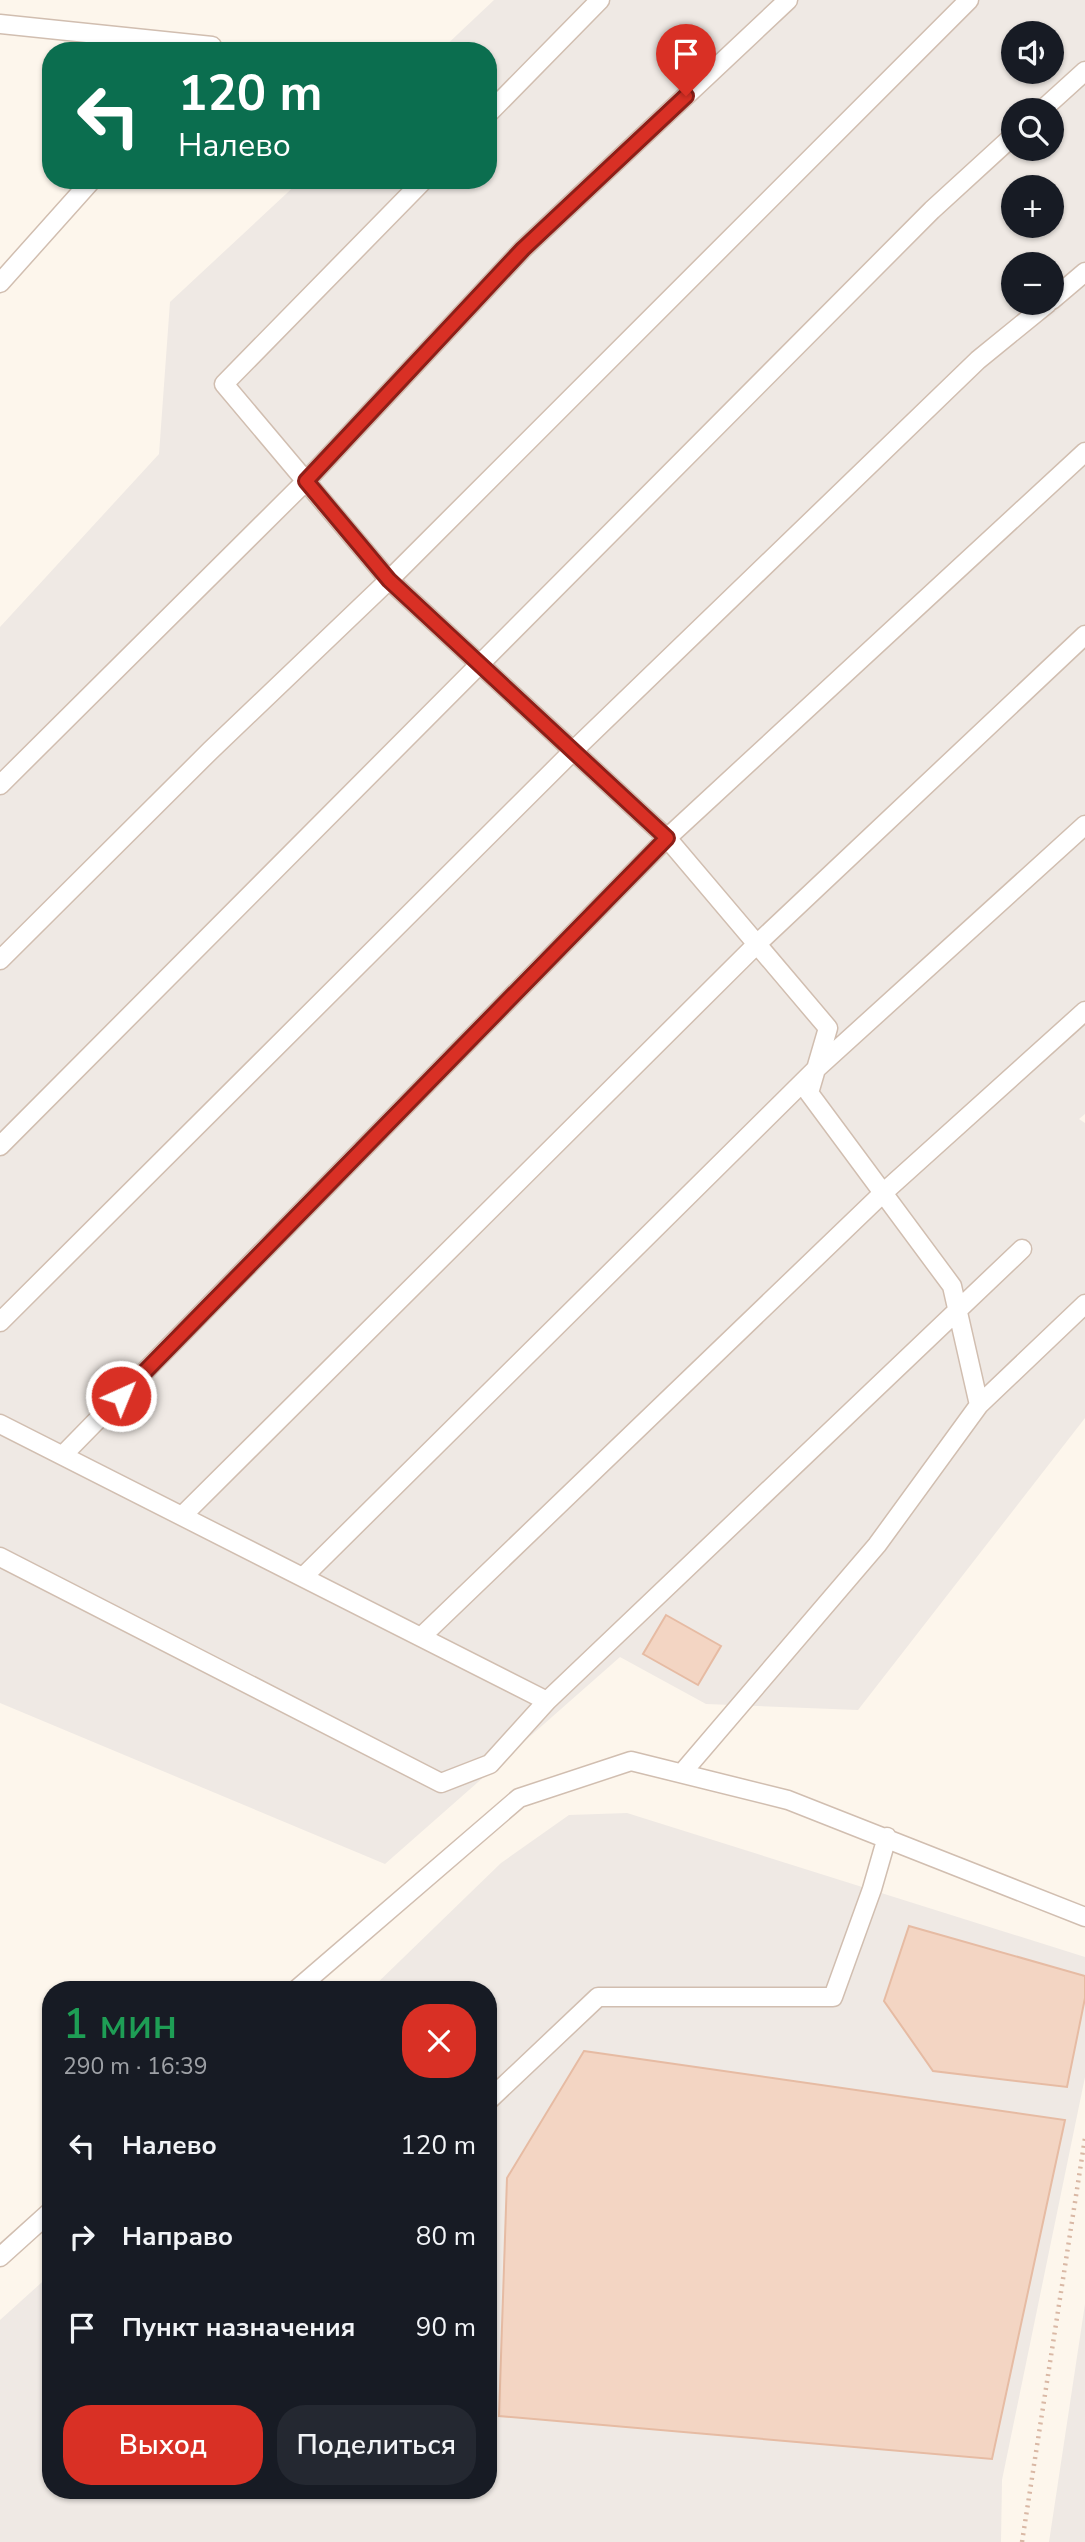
<!DOCTYPE html>
<html lang="ru">
<head>
<meta charset="utf-8">
<style>
  :root { --surface:#171b24; --page:#242831; --text:#f1f3f6; --muted:#9ea1a6; --accent:#d93025 }
  body { margin:0; font-family:"Nunito Sans",sans-serif; background:var(--page); color:var(--text); height:100vh; display:flex; flex-direction:column; font-size:26px; white-space:nowrap }
  * { box-sizing:border-box; margin:0 }
  p { font-size:23px; color:var(--muted) }
  .icon { flex:none; width:38px; height:38px; fill:none; stroke:currentColor; stroke-width:2; stroke-linecap:round; stroke-linejoin:round }
  .map { position:relative; flex:1; overflow:hidden }
  .sheet { position:absolute; left:42px; top:1981px; width:455px; height:518px; display:flex; flex-direction:column; background:var(--surface); border-radius:28px; box-shadow:0 2px 5px #0004 }
  .sheet>* { flex:none }
  .banner { position:absolute; left:42px; top:42px; width:455px; height:147px; border-radius:28px; box-shadow:0 2px 5px #0004; background:#0b6e4f; color:#fff; overflow:hidden }
  .fabs { position:absolute; left:1001px; top:21px; display:grid; gap:14px }
  .fabs a { display:grid; place-items:center; width:63px; height:63px; border-radius:50%; background:var(--surface); box-shadow:0 2px 5px #0004; font-size:35px }
  .pin { position:absolute; display:grid; place-items:center; width:60px; height:60px; color:#fff; margin:-72px -30px; border-radius:50% 50% 50% 0; rotate:-45deg; box-shadow:0 0 7px #0007 }
  .pin .icon { rotate:45deg }
  .me { position:absolute; width:77px; margin:-38px; rotate:44deg; stroke-linejoin:round; filter:drop-shadow(0 0 5px #0008) }
  .turn { display:flex; align-items:center; gap:24px; height:147px; padding:0 21px; font-size:32px }
  .turn .icon { width:91px; height:91px; stroke-width:2.5 }
  .turn b { display:block; font-size:49px; line-height:60px }
  .round { display:grid; place-items:center; flex:none; width:74px; height:74px; border-radius:28px; background:var(--page) }
  .headline { display:flex; align-items:center; justify-content:space-between; height:119px; padding:0 21px }
  h1 { font-size:42px; font-weight:600; line-height:52px; color:#1e9e55 }
  .primary-button { display:flex; gap:14px; margin-top:auto; padding:14px 21px }
  .primary-button a { flex:1; height:80px; border-radius:28px; background:var(--accent); color:#fff; font-size:28px; font-weight:600; line-height:80px; text-align:center }
  .primary-button a+a { background:var(--page); color:var(--text) }
  ul { padding:0; list-style:none }
  li { display:flex; align-items:center; gap:21px; height:91px; padding:0 21px }
  li div { flex:1 }
  li b { display:block; font-size:26px }
  li em { font-style:normal }
  .map>svg:first-child { display:block }
  .industrial { fill:#efe9e4; fill-rule:evenodd }
  .building { fill:#f3d5c3; stroke:#e6bba3; stroke-width:2 }
  .lines { fill:none; stroke-linecap:round; stroke-linejoin:round }
  .service-casing { stroke:#d1beb0; stroke-width:21 }
  .path { stroke:#d9b8a5; stroke-width:4.5; stroke-dasharray:2 5; stroke-linecap:butt }
  .service { stroke:#fff; stroke-width:18 }
  .route-casing { stroke:#8d1f18; stroke-width:18 }
  .route { stroke:#d93025; stroke-width:12 }
</style>
</head>
<body>
<div class="map">
<svg width="1085" height="2542" viewBox="0 0 1085 2542">
  <rect width="100%" height="100%" fill="#fdf6ec"/>
  <path class="industrial" d="M494,0H1085V1114L1079,1119L1085,1123V1418L858,1710L706,1704L620,1657L385,1864L0,1703V627L159,454L170,302L301,180H488V51H440ZM1013,33H1052V72H1013ZM1013,110H1052V149H1013ZM1013,187H1052V226H1013ZM1013,264H1052V303H1013Z
    M627,1813L1085,1957V2077L1002,2480L1001,2542H0V2320L51,2274V2490H488V1990H370L501,1863L569,1815Z
    M1085,2304V2542H1049Z"/>
  <path class="building" d="M666,1615L721,1646L698,1685L643,1654Z
    M909,1926L1085,1976V1998L1067,2087L933,2071L884,2001Z
    M584,2051L1065,2120L992,2459L499,2416L507,2178Z"/>
  <g class="lines">
    <g class="service-casing">
      <path id="service" d="M0,24L212,46L208,51
        M1042,110L1085,71
        M488,114L600,0
        M424,180L224,384L389,580L667,838L828,1028L809,1093L952,1286L979,1405L877,1545L682,1773
        M0,283L92,180
        M1052,300L1085,272
        M0,785L306,481L523,249L788,0
        M0,960L211,750L389,580L969,0
        M0,1146L932,210L1013,136
        M0,1322L573,751L978,360L1048,303
        M979,1405L1085,1304
        M0,1424L547,1701
        M63,1455L667,838L1085,452
        M182,1516L757,944L1085,635
        M0,1557L441,1783L490,1764L547,1701L1022,1249
        M303,1577L815,1070L1085,825
        M421,1637L883,1193L1085,1011
        M296,1990L519,1798L631,1761L788,1800L1085,1917
        M488,2101L598,1997H833L872,1889L887,1837
        M0,2257L51,2211"/>
    </g>
    <path class="path" d="M1022,2542L1085,2138"/>
    <use href="#service" class="service"/>
  </g>
  <g class="lines">
    <g class="route-casing">
      <path id="route" d="M121,1396L667,838L389,580L306,481L523,249L686,96"/>
    </g>
    <use href="#route" class="route"/>
  </g>
</svg>
<div class="fabs">
<a><svg class="icon" aria-label="sound" viewBox="0 0 24 24"><path d="M4 9h4l5-4v14l-5-4H4zM17 9q2 3 0 6"/></svg></a>
<a><svg class="icon" aria-label="search" viewBox="0 0 24 24"><circle cx="10" cy="10" r="6"/><path d="M15 15l6 6"/></svg></a>
<a>+</a>
<a>−</a>
</div>
<div class="pin" style="left:686px;top:96px;background:#d93025"><svg class="icon" aria-label="arrive" viewBox="0 0 24 24"><path d="M6 21V4h12l-3 4 3 4H6"/></svg></div>
<svg class="me" style="left:121px;top:1396px" viewBox="-20 -20 40 40"><circle r="17" fill="#d93025" stroke="#fff" stroke-width="3"/><path d="M0-11L8 9 0 5-8 9z" fill="#fff"/></svg>
<div class="banner">
<div class="turn"><svg class="icon" aria-label="left" viewBox="0 0 24 24"><path d="M17 20v-9H6M10 6l-5 5 5 5"/></svg><div><b>120 m</b>Налево</div></div>
</div>
<section class="sheet">
<div class="headline"><div><h1>1 мин</h1><p>290 m · 16:39</p></div><a class="round" style="background:#d93025;color:#fff"><svg class="icon" aria-label="close" viewBox="0 0 24 24"><path d="M6 6l12 12M18 6L6 18"/></svg></a></div>
<ul>
<li><svg class="icon" aria-label="left" viewBox="0 0 24 24"><path d="M17 20v-9H6M10 6l-5 5 5 5"/></svg><div><b>Налево</b></div><em>120 m</em></li>
<li><svg class="icon" aria-label="right" viewBox="0 0 24 24"><path d="M7 20v-9h11M14 6l5 5-5 5"/></svg><div><b>Направо</b></div><em>80 m</em></li>
<li><svg class="icon" aria-label="arrive" viewBox="0 0 24 24"><path d="M6 21V4h12l-3 4 3 4H6"/></svg><div><b>Пункт назначения</b></div><em>90 m</em></li>
</ul>
<div class="primary-button"><a>Выход</a><a>Поделиться</a></div>
</section>
</div>
</body>
</html>
